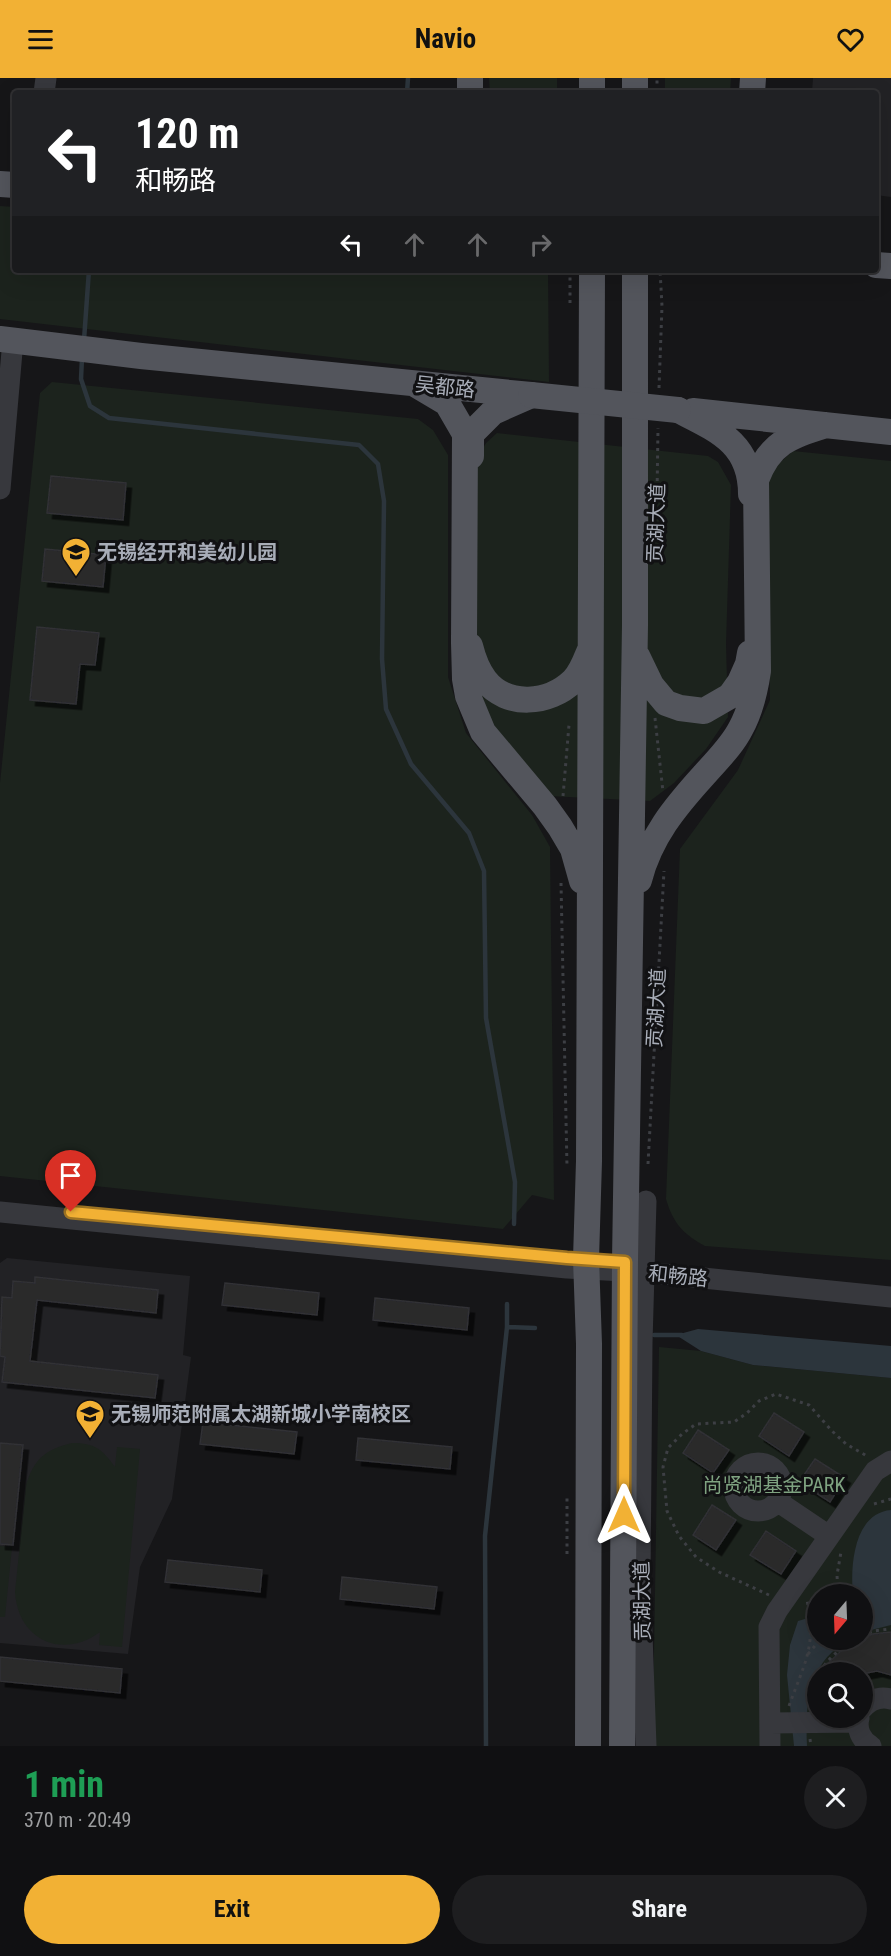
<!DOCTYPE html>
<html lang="en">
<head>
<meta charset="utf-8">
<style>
  :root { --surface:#101012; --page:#1e1e20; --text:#f1f3f6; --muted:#9c9d9f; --line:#303032; --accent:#f2b134 }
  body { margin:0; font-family:"Roboto Condensed","Noto Sans SC",sans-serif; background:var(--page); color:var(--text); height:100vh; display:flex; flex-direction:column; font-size:22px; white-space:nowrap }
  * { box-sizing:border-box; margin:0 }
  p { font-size:20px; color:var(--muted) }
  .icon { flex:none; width:33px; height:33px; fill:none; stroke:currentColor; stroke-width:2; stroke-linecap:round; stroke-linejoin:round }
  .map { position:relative; height:1668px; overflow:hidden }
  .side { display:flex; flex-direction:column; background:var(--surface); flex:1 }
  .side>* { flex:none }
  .banner { position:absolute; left:12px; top:12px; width:867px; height:183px; border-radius:6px; box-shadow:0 6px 24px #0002,0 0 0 2px var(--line); background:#202124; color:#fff; overflow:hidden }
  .needle { width:39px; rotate:199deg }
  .controls { position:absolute; left:807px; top:1506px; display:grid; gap:12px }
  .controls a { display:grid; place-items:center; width:66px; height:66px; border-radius:50%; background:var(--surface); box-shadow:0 6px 24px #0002,0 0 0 2px var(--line); font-size:30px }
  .pin { position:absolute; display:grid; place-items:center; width:51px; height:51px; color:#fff; margin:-62px -26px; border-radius:50% 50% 50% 0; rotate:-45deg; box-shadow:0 0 6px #0007 }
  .pin .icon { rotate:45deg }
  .me { position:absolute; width:66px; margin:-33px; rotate:0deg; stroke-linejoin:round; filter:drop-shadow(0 0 4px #0008) }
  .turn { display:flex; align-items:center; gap:21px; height:126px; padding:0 24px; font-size:27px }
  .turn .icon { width:78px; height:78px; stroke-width:2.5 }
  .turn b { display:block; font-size:42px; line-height:51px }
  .lanes { display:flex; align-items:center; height:57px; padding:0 24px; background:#0003; justify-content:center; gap:30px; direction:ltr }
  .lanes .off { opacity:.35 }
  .round { display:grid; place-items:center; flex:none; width:63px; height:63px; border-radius:32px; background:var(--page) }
  .headline { display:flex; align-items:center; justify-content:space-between; height:102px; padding:0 24px }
  h1 { font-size:36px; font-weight:700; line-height:45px; color:#1e9e55 }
  .action { display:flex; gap:12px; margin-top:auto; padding:12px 24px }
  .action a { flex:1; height:69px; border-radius:36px; background:var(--accent); color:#111; font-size:24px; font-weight:700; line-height:69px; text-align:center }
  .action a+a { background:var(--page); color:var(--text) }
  header { display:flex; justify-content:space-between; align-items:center; height:78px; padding:0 24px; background:var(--accent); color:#111; font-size:27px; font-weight:700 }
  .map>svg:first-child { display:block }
  .built { fill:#222225 }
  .green { fill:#1c231d; fill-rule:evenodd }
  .water { fill:#2c353c }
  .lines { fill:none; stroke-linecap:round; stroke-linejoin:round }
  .stream { stroke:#2c353c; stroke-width:4.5 }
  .building { fill:#29292c; stroke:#303034; stroke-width:1.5; filter:url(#shadow) }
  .path { stroke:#3d3f44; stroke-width:3; stroke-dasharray:3 4.5; stroke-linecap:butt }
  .minor { stroke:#37383d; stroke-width:21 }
  .major { stroke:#53555c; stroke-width:26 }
  .major-bridge { stroke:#53555c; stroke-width:26 }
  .route-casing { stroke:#9d7322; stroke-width:15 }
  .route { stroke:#f2b134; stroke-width:10 }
  .labels { text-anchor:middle; stroke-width:6; stroke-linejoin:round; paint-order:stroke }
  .street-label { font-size:20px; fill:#a8adb8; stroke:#111113 }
  .poi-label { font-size:20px; font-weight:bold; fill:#a8adb8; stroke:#111113; text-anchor:start }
  .park-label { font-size:20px; fill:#7fa381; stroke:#111113 }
</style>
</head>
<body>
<header><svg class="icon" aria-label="menu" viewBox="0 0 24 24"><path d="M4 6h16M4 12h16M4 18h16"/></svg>Navio<svg class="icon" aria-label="heart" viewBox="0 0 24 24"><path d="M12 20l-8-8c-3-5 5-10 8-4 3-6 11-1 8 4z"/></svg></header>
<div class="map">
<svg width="891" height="1668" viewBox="0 0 891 1668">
  <defs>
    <filter id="shadow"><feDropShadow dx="5.5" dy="5.5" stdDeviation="0" flood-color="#0009"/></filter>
  </defs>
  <rect width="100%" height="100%" fill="#161618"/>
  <path class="built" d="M813,0H891V119L876,117V15H812Z
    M7,1180L190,1198L183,1277L191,1279L172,1421L140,1489L128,1576L0,1565V1185Z"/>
  <path class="green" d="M489,0H557V15H490Z
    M665,0H731L730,15H665Z
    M0,128L15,129V192H548L549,304L0,241Z
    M52,304L418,341L433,352L448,377V599L466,655L532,737L550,769L554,1122L532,1117L503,1151L0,1098V705L40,315Z
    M497,355L708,378L718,384L731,407L726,566L728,639L706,671L674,705L650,723L548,718L493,652L477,615V381L486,365Z
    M793,373L891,383V1182L705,1168C683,1156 673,1145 666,1121L680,771L738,692L770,622L767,396Z
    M659,1269L701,1273L753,1287L891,1300V1668H655L653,1637ZM818,1516H862V1562H818ZM818,1594H862V1640H818Z
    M72,1365C95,1365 102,1371 115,1389L117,1369L140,1371L122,1569L99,1567L100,1554C62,1582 18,1562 15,1514L26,1407C34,1381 46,1371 72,1365Z
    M0,1468L12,1469L5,1539H0Z"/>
  <path class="water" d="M698,1251L891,1268V1300L753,1287L701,1273L676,1257Z
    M891,1432V1547L863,1554L862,1516H853C850,1488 854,1435 891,1432Z
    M805,1541L817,1547L818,1562H849C808,1584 805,1626 807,1668H794L787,1597L790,1567L798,1543Z"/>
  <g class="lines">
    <path class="stream" d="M407,15L408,0
      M84,262L89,192
      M82,280L81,301L90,328L109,340L359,367L378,386L384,423L382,581L386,631L411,686L469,755L484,793L486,940L515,1104L514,1146
      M507,1249L535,1250
      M654,1257H682
      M486,1668L485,1458L507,1249V1226"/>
  </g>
  <path class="building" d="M51,398L126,405L123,442L47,435Z
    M45,471L106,477L103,509L42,503Z
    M37,549L99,555L95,587L80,586L76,626L30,622Z
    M35,1199L158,1212L156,1235L37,1222L30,1283L158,1297L155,1320L2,1304L5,1279L0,1278L2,1219L12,1220L13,1203L35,1205Z
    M225,1205L319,1215L317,1237L222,1227Z
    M375,1220L469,1230L467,1252L373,1242Z
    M774,1335L804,1354L789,1378L759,1358Z
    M203,1344L297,1354L294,1376L200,1366Z
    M698,1352L729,1372L713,1395L683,1375Z
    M358,1360L452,1369L450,1391L356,1382Z
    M0,1365L23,1367L13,1467L0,1466Z
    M815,1381L845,1400L830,1424L799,1404Z
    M712,1427L736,1442L716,1472L693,1457Z
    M766,1453L796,1473L781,1496L750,1477Z
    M168,1482L262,1492L260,1514L165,1504Z
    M342,1499L437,1509L434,1531L340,1521Z
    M891,1554V1597L877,1593L862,1596L819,1594L841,1573L858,1563L872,1556Z
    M0,1579L122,1591L120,1615L0,1603Z"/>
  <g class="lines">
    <path class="path" d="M657,13V0
      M570,192V226
      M659,310L662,228L660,192
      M657,418L658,350
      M655,640L663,714
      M563,718L569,647
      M561,805L567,1089
      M648,1086L664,793
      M874,1426L891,1421
      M567,1476V1420
      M838,1516L837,1497L841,1474
      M769,1517L719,1494L696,1479L679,1458L667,1433L663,1389L668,1370L682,1356L696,1346L734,1344L747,1335L759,1323L776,1316L809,1327L832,1353L846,1366L867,1378
      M862,1558L873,1553L891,1551
      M808,1576L820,1562
      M820,1594C828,1580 841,1570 855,1562
      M811,1627L818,1603
      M789,1628C804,1586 817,1568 807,1522
      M810,1661L811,1668"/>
    <path class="minor" d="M44,15L46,0
      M0,411L13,262
      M0,1134L567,1190L644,1194L891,1219
      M734 1409a24 24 0 1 1 48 0a24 24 0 1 1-48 0Z
      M777,1423L829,1458
      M862,1631C870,1622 880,1618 891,1621
      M859,1640C856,1651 861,1662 871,1668
      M770,1645L858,1644
      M646,1668L640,1501L642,1265L646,1123
      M770,1668L769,1549L777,1533L875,1393L891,1383"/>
    <path class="major" d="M470,15V0
      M592,15V0
      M635,15V0
      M752,15L753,0
      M0,106L15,107
      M876,187L891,188
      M0,261L141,278L531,317
      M415,306L447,325L465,356L464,565L465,601L468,618L483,654L545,728L560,749L573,771L582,803
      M678,332C717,352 751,365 751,416
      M693,333L891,354
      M471,378V356L493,334L529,318
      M470,568C473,580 477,592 485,602C507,630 549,626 573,603C581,595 585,584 589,574
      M637,578L651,607L666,625L680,630L704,633L730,618L740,604L748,586L750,575
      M639,802C650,759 675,729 704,697C717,682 732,668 741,650C751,632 755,613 758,593L756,402C770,364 791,358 826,347
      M588,1668L589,1266L586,1181L589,1083L592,192
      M622,1668L625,1183L635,547V192"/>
    <path class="major-bridge" d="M531,317L678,332"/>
  </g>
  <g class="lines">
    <g class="route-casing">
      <path id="route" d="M71,1134L567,1180L625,1184L624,1437"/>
    </g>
    <use href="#route" class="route"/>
  </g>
  <defs>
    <g id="school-pin" transform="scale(1.5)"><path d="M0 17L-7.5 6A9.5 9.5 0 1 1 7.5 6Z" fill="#f2b134" stroke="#111113"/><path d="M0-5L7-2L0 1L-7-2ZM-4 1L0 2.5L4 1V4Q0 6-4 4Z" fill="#111"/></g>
  </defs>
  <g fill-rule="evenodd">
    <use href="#school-pin" x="76" y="474"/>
    <use href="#school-pin" x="90" y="1336"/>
  </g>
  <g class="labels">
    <g class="street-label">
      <text transform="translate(445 309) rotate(6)" y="7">吴都路</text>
      <text transform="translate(656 445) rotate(-88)" y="7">贡湖大道</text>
      <text transform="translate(656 930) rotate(-87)" y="7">贡湖大道</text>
      <text transform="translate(678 1198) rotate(6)" y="7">和畅路</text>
      <text transform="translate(642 1523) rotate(-91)" y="7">贡湖大道</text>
    </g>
    <g class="poi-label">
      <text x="97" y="481">无锡经开和美幼儿园</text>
      <text x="111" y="1343">无锡师范附属太湖新城小学南校区</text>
    </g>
    <g class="park-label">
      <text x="774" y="1414">尚贤湖基金PARK</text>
    </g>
  </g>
</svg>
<div class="controls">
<a><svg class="needle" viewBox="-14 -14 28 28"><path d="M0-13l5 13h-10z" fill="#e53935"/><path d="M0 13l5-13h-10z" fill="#9c9d9f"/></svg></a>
<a><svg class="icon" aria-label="search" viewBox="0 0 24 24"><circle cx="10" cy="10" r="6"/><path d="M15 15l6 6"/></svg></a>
</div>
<div class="pin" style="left:71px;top:1134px;background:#d93025"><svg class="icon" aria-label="arrive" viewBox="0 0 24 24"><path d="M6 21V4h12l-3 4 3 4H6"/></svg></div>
<svg class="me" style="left:624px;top:1437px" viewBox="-20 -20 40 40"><path d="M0-17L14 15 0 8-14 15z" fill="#f2b134" stroke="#fff" stroke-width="4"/></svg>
<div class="banner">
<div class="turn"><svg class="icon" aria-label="left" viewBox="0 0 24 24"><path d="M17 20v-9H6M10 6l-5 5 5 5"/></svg><div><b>120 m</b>和畅路</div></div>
<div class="lanes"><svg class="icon" aria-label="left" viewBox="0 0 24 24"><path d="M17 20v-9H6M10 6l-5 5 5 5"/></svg><svg class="icon off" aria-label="ahead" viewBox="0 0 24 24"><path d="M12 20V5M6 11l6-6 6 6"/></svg><svg class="icon off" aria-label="ahead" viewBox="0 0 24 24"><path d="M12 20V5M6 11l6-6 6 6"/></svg><svg class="icon off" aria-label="right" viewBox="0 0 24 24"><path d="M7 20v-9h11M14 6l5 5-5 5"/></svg></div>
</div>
</div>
<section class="side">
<div class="headline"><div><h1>1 min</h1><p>370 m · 20:49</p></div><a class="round"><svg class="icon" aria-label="close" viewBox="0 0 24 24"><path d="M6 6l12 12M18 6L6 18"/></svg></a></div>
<div class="action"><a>Exit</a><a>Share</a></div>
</section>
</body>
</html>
